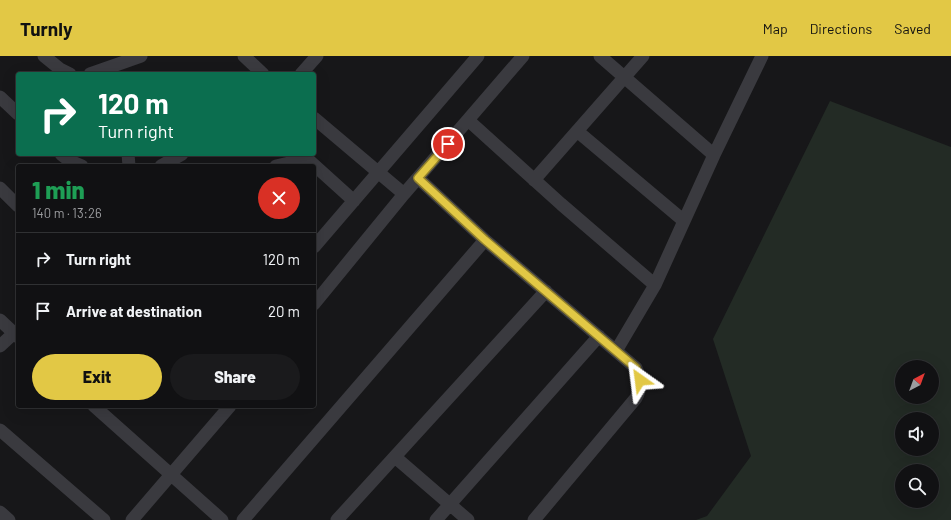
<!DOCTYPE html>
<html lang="en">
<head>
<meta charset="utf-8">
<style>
  :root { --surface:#111113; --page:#1a1a1c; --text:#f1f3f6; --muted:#9c9da0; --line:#303133; --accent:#e2c845 }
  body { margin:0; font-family:Barlow,sans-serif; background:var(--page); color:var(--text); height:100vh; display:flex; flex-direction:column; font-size:15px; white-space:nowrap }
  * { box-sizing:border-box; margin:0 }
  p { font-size:13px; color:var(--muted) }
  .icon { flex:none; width:22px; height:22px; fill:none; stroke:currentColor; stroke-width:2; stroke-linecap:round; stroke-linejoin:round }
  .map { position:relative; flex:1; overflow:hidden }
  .side { position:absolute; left:16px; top:108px; width:300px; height:244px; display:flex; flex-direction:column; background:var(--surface); border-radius:4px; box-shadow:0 4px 16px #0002,0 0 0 1px var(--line) }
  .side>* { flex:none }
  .hud { position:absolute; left:16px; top:16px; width:300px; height:84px; border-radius:4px; box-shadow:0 4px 16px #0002,0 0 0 1px var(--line); background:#0b6e4f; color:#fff; overflow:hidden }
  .needle { width:26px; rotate:41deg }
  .buttons { position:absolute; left:895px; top:304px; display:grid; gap:8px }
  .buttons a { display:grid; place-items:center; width:44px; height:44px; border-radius:50%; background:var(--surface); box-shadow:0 4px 16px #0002,0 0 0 1px var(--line); font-size:20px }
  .pin { position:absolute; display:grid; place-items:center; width:34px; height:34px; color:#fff; margin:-17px; border:2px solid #fff; border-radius:50%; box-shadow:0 1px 4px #0007 }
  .me { position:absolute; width:44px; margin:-22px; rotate:329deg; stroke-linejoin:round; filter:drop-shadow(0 0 3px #0008) }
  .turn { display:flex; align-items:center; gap:14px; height:84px; padding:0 16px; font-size:18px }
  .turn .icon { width:52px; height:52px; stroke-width:2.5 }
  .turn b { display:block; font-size:28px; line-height:34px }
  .round { display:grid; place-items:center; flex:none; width:42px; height:42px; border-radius:21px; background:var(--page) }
  .headline { display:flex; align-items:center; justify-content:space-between; height:68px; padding:0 16px }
  h1 { font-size:24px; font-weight:800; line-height:30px; color:#1e9e55 }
  .cta { display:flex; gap:8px; margin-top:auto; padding:8px 16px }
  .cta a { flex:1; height:46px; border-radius:24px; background:var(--accent); color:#111; font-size:16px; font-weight:800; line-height:46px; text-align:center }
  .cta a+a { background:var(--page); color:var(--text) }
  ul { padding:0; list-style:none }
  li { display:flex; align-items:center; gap:12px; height:52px; padding:0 16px; border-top:1px solid var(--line) }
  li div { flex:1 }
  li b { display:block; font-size:15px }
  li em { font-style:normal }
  header { display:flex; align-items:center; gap:24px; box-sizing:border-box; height:56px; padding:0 20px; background:var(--accent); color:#111 }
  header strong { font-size:19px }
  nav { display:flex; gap:22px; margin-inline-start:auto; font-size:14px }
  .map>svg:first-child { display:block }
  .green { fill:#232b25; fill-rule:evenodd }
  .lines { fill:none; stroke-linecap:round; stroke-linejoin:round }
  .minor { stroke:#3a3a3f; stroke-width:13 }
  .route-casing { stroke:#93822d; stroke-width:10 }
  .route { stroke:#e2c845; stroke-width:7 }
</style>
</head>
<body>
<header>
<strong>Turnly</strong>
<nav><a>Map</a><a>Directions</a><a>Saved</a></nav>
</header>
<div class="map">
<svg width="951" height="464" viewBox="0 0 951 464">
  <rect width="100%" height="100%" fill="#171719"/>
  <path class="green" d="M830,45L951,91V464H696L707,460L751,400L713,283ZM902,311H932V341H902ZM902,363H932V393H902ZM902,415H932V445H902Z"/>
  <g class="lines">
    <path class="minor" d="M44,0L60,13L70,18
      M244,0L263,18
      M600,0L714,99
      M90,18L141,0
      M301,18L317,0
      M0,41L18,58
      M314,62L404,138
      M468,64L561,148L655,229
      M577,75L684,165
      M61,98L70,105L82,110
      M128,98L129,110
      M302,98L354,145
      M161,110L182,98
      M276,110L306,103
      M418,122L485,184L636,312C641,323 642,332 636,342L534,464
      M534,124L643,0
      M0,132L18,150
      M314,191L478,0
      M314,248L404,138L523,0
      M0,264L18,281
      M0,290L14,277H18
      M616,295L655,229L714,99L762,0
      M94,350L222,464
      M0,374L104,464
      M395,401L468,464
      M0,456L9,464
      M132,464L230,350
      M243,464L485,184
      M337,464L546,235
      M436,464L599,280"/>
  </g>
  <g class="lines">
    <g class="route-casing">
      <path id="route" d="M448,88L418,122L485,184L636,312L640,324"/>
    </g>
    <use href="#route" class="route"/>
  </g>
</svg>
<div class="buttons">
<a><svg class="needle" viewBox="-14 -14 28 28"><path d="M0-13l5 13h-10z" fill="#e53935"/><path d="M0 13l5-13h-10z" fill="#9c9da0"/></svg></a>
<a><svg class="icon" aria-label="sound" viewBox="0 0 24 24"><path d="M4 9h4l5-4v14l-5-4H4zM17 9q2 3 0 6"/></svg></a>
<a><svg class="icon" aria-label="search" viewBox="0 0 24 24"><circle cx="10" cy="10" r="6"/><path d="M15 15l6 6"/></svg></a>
</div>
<div class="pin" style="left:448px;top:88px;background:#d93025"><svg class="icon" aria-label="arrive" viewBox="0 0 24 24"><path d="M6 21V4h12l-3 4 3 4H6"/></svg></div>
<svg class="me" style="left:640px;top:324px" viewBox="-20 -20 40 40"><path d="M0-17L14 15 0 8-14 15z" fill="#e2c845" stroke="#fff" stroke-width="4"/></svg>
<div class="hud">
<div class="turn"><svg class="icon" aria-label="right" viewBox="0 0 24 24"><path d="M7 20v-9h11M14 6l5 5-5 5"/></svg><div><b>120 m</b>Turn right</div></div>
</div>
<section class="side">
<div class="headline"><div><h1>1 min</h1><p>140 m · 13:26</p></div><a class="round" style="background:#d93025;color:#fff"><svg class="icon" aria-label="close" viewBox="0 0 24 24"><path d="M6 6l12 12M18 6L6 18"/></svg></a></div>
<ul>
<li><svg class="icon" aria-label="right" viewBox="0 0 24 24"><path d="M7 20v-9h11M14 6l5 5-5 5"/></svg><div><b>Turn right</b></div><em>120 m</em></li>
<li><svg class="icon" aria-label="arrive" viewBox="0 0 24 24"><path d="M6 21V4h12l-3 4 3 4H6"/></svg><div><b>Arrive at destination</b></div><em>20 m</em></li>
</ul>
<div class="cta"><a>Exit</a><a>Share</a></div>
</section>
</div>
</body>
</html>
